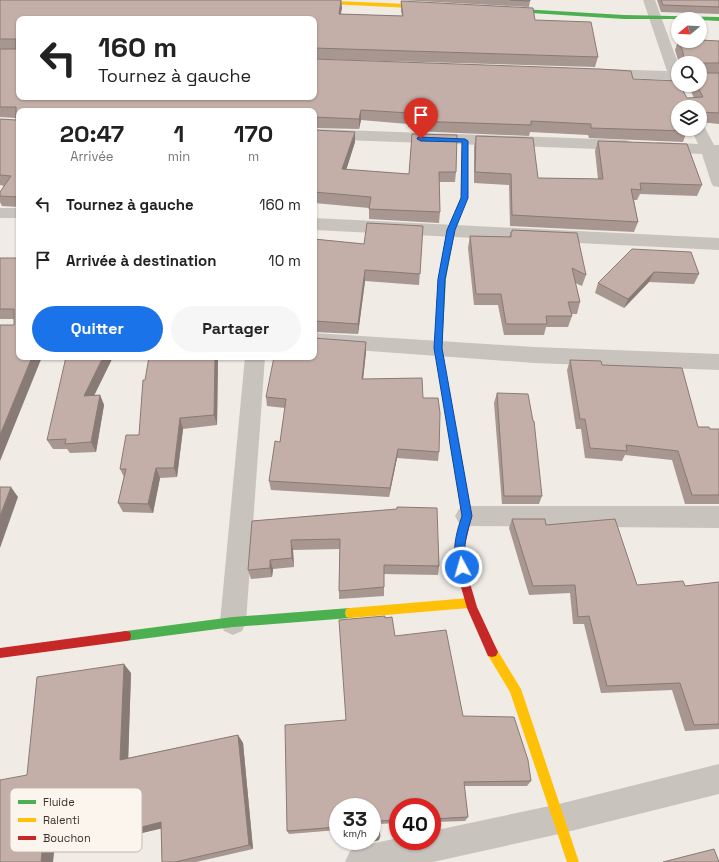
<!DOCTYPE html>
<html lang="fr">
<head>
<meta charset="utf-8">
<style>
  :root { --surface:#fff; --page:#f6f6f6; --text:#222; --muted:#767676; --accent:#1a73e8 }
  body { margin:0; font-family:"Space Grotesk",sans-serif; background:var(--page); color:var(--text); height:100vh; display:flex; flex-direction:column; font-size:15px; white-space:nowrap }
  * { box-sizing:border-box; margin:0 }
  p { font-size:13px; color:var(--muted) }
  .icon { flex:none; width:22px; height:22px; fill:none; stroke:currentColor; stroke-width:2; stroke-linecap:round; stroke-linejoin:round }
  .map { position:relative; flex:1; overflow:hidden }
  .sheet { position:absolute; left:16px; top:108px; width:301px; height:252px; display:flex; flex-direction:column; background:var(--surface); border-radius:8px; box-shadow:0 1px 3px #0004 }
  .sheet>* { flex:none }
  .guide { position:absolute; left:16px; top:16px; width:301px; height:84px; border-radius:8px; box-shadow:0 1px 3px #0004; background:#fff; color:var(--text); overflow:hidden }
  .needle { width:26px; rotate:252deg }
  .controls { position:absolute; left:671px; top:12px; display:grid; gap:8px }
  .controls a { display:grid; place-items:center; width:36px; height:36px; border-radius:50%; background:var(--surface); box-shadow:0 1px 3px #0004; font-size:20px }
  .speed { position:absolute; left:329px; top:798px; display:flex; gap:8px; font-size:20px; font-weight:700; text-align:center }
  .speed>* { display:grid; place-content:center; width:52px; height:52px; border-radius:50%; background:var(--surface); box-shadow:0 1px 3px #0004; line-height:1 }
  .speed small { font-size:10px; font-weight:400 }
  .speed .limit { border:6px solid #d22; background:#fff; color:#111 }
  .pin { position:absolute; display:grid; place-items:center; width:34px; height:34px; color:#fff; margin:-41px -17px; border-radius:50% 50% 50% 0; rotate:-45deg; box-shadow:0 0 4px #0007 }
  .pin .icon { rotate:45deg }
  .me { position:absolute; width:44px; margin:-22px; rotate:354deg; stroke-linejoin:round; filter:drop-shadow(0 0 3px #0008) }
  .turn { display:flex; align-items:center; gap:14px; height:84px; padding:0 16px; font-size:18px }
  .turn .icon { width:52px; height:52px; stroke-width:2.5 }
  .turn b { display:block; font-size:28px; line-height:34px }
  .eta { display:flex; justify-content:space-evenly; align-items:center; height:68px; text-align:center }
  .eta b { font-size:24px; font-weight:700; line-height:28px }
  .action { display:flex; gap:8px; margin-top:auto; padding:8px 16px }
  .action a { flex:1; height:46px; border-radius:24px; background:var(--accent); color:#fff; font-size:16px; font-weight:700; line-height:46px; text-align:center }
  .action a+a { background:var(--page); color:var(--text) }
  ul { padding:0; list-style:none }
  li { display:flex; align-items:center; gap:12px; height:56px; padding:0 16px }
  li div { flex:1 }
  li b { display:block; font-size:15px }
  li em { font-style:normal }
  .map>svg:first-child { display:block }
  .lines { fill:none; stroke-linecap:round; stroke-linejoin:round }
  .street { fill:#c9c3be; fill-rule:evenodd }
  .fast { fill:#4caf50; fill-rule:evenodd }
  .slow { fill:#ffc107; fill-rule:evenodd }
  .jam { fill:#c62828; fill-rule:evenodd }
  .wall { fill:#a89690 }
  .shaded-wall { fill:#887a75 }
  .building { fill:#c3afa7; stroke:#887a75 }
  .route { fill:#1a73e8; stroke:#114b97 }
  .key { fill:#fbf5ee; stroke:#c1bab4; stroke-width:1 }
  .key-label { font-size:11px; fill:#3b302b }
</style>
</head>
<body>
<div class="map">
<svg width="719" height="862" viewBox="0 0 719 862">
  <rect width="100%" height="100%" fill="#f0ebe5"/>
  <g class="lines">
    <path class="street" d="M643,0H655L678,63V85H684L683,86L678,87L673,86L670,80L603,77L598,76L596,73L598,70L603,69L667,71Z
      M700,125L704,126L714,145H719V187L713,186L711,182L702,154L658,152L652,150L650,147L652,144L658,142L698,144L691,129H700Z
      M314,129L626,140L632,142L634,145L632,148L626,150L314,139Z
      M0,208H19V218H0Z
      M314,218L719,238V250L314,230Z
      M314,333L534,347L719,354V370L534,363L314,347Z
      M245,357H265L246,622L242,631L233,635L224,631L220,622Z
      M467,506H719V528L467,526L459,523L455,516L459,509Z
      M719,764V794L559,834L433,862H345L350,851L361,846L398,838V841H432V831L559,804Z"/>
    <path class="fast" d="M503,8L624,15L719,17V21L700,20V19H624L501,11V9Z
      M465,139L468,141L467,197L455,230L446,279L442,348L448,383L444,386L440,383L434,348L438,279L447,230L461,197L462,141Z
      M350,608L354,609L355,613L354,617L350,618L233,627L126,641L122,640L121,636L122,632L126,631L233,617Z"/>
    <path class="slow" d="M311,0L431,5L434,7L431,9L309,3L308,2Z
      M469,598L473,599L474,603L473,607L469,608L350,618L346,617L345,613L346,609L350,608Z
      M492,647L496,648L521,689L579,862H567L510,692L486,652L488,648Z"/>
    <path class="jam" d="M444,380L448,383L472,516L465,545L467,573L477,607L498,652L496,656L492,657L488,656L467,608L457,573L455,545L462,516L440,383Z
      M126,631L130,632L131,636L130,640L126,641L0,658V648Z"/>
  </g>
  <path class="wall" d="M0,0H341L342,8L340,14L402,16L401,11V1L535,20L598,57L595,67L314,59V19L19,97L633,79L687,98H694L688,85H700V63H679L675,50L678,41H719V124L700,122V107H678L687,131L683,142L589,138L588,135L530,132L529,136L413,131V127H408V124L361,120L359,129L314,128V111H19V207L2,206L0,202V192L4,186L0,185V119L16,120V118L0,117Z
    M400,0H530V1L529,7Z
    M657,0H719V14L661,12Z
    M314,130L355,142L346,170L409,174L412,134L456,172L455,182H439L440,212L439,223L369,219V208L314,203Z
    M476,136L538,178L598,179L595,151L598,141L702,185L697,196L640,194L637,200H634L638,222L634,232L510,226L509,185L474,183V147Z
    M423,226L419,285L365,281L358,334L314,332V239L364,244Z
    M512,230L586,275L582,286L575,283L580,302L577,314H571L572,316L568,327H546L544,335H504L498,305H474L468,248L470,236L509,237L511,232H512Z
    M691,252L699,274L694,284L649,282L624,308L595,293L598,283Z
    M0,258H19L14,325V319H0Z
    M366,342V352L363,379L423,398L439,452L438,461L397,458L389,497L271,490L269,481L280,442L285,408L267,406L266,397Z
    M113,357L94,395H100L104,405L96,452L70,453L67,449H53L47,440Z
    M218,357L217,425L183,429L177,477L160,478L153,513L123,512L118,503L124,477L120,469L139,435Z
    M570,360L602,365L698,427L710,429H719V504H685L672,460L625,455L622,461L585,458L581,429H576L567,370Z
    M497,393L542,496L539,504H502L494,403Z
    M397,509L439,566L438,575L384,574V596L339,599V591L340,549L293,550L294,567L273,569L272,577L251,579L248,570L252,521Z
    M512,519L546,525L637,585L685,586L719,582V729L685,731L672,690L601,693L584,624H573L570,593L529,595L509,528Z
    M385,618L395,636L463,716L531,781L527,786H464L468,817L465,821L432,822V807H398V823L379,824V840L357,846L356,841H372L338,807V830L289,834L287,831L346,720Z
    M131,673L128,758L238,735L243,743L253,849L196,862H162L161,828L142,833L137,830L55,845L0,862L27,775Z"/>
  <path class="shaded-wall" d="M341,0L342,8L339,24V14Z
    M361,110V120L359,129V119Z
    M355,132V142L343,180L342,169Z
    M365,270V281L358,334V324Z
    M654,272L649,282L624,308L628,299Z
    M366,342V352L362,389V379Z
    M32,357H42L0,461V435Z
    M103,357H113L89,406L84,396Z
    M215,357H218L217,425L214,415Z
    M100,395L104,405L96,452L91,442Z
    M180,418L183,429L177,477L174,468Z
    M398,449L397,458L389,497L390,488Z
    M156,468L160,478L153,513L148,504Z
    M11,487L18,497L0,548V516Z
    M291,540L293,550L294,567L292,558Z
    M270,560L273,569L272,577L270,568Z
    M124,664L131,673L128,766L120,760Z
    M238,735L243,743L253,849L249,845Z
    M161,822L168,827L142,833L134,829Z
    M380,837L379,840L357,846V843L366,841H372V839Z
    M43,841L55,845L53,862H41Z"/>
  <path class="building" d="M0,0H341L339,14L403,16L401,1L533,8L535,20L591,22L598,57L314,48V19H19V97H314V59L600,69L631,71L633,79L678,81V85H680L687,98L703,97L697,85H700V63H684L683,52L679,41L700,40L719,41V63H703V73H719V113L700,112V107H678V129H687V131L591,128V124L531,121V125L413,121L414,117L408,116L409,113L361,110L359,119L314,117V111H19V197L0,196V192L11,176L0,175V119L16,120V107H0V49H16V39H0Z
    M510,0H530V1Z
    M661,0H719V7L663,5Z
    M314,130L355,132L342,169L409,174L412,134L457,135L456,172H439L440,212L369,209L371,197L314,192Z
    M476,136L533,138L538,178L603,179L598,141L687,144L702,185L640,183L641,190L631,189L638,222L512,215L511,174L475,172Z
    M367,223L423,226L420,274L365,270L358,324L314,321V239L364,244Z
    M512,230L577,233L586,275L572,268L580,302H568L572,316H546L547,324H506L501,294H476L470,236L511,237V232H512Z
    M632,249L691,252L699,274L654,272L628,299L598,283Z
    M0,258H19V357H32L0,435V325H14V309H0Z
    M314,338L366,342L362,379L422,378L423,398H438L440,413L439,452L398,449L390,488L269,481L275,441L280,442L286,399L266,397L274,357H314Z
    M66,357H103L84,396L100,395L91,442L65,444L66,439L47,440Z
    M149,357H215L214,415L180,418L174,468H156L148,504L118,503L126,469H120L126,435H139L143,380H145Z
    M570,360L601,361L602,365L682,368L698,427H709L710,429H719V495H692L678,451L626,445L627,451L590,448L585,419H580Z
    M497,393L528,394L533,421H534L542,496H504Z
    M0,487H11L0,516Z
    M397,507L437,508L439,566L384,565V587L339,591L340,539L291,540L292,558L270,560V568L248,570L252,521L397,509Z
    M512,519H545L546,525L615,519L637,585L683,581L685,586L719,582V724L694,725L680,683L607,686L589,616L578,617L575,585L533,586Z
    M385,616V618L392,617L395,636L446,630L463,716L514,717L528,760L531,781L464,782L468,817L432,819V807H398V820L378,821L380,837L372,839V807H338V827L287,831L285,725L346,720L339,620Z
    M124,664L120,760L238,735L249,845L175,862H162L161,822L134,829V825L43,841L41,862H0V780L27,775L37,677Z
    M356,841H366L357,843Z
    M714,849L719,862H663Z"/>
  <path class="route" d="M418,137L465,139L468,141V198L455,230L445,279L442,348L472,516C468,529 464,541 465,554C465,560 468,565 466,570L462,572L458,570C451,553 456,533 462,516L434,348L438,279L447,230L461,198L462,142L421,141L417,139Z"/>
  <rect x="10" y="788" width="132" height="64" rx="6" class="key"/>
  <rect x="18" y="800" width="18" height="4" fill="#4caf50"/>
  <rect x="18" y="818" width="18" height="4" fill="#ffc107"/>
  <rect x="18" y="836" width="18" height="4" fill="#c62828"/>
  <g class="key-label">
    <text x="43" y="806">Fluide</text>
    <text x="43" y="824">Ralenti</text>
    <text x="43" y="842">Bouchon</text>
  </g>
</svg>
<div class="controls">
<a><svg class="needle" viewBox="-14 -14 28 28"><path d="M0-13l5 13h-10z" fill="#e53935"/><path d="M0 13l5-13h-10z" fill="#767676"/></svg></a>
<a><svg class="icon" aria-label="search" viewBox="0 0 24 24"><circle cx="10" cy="10" r="6"/><path d="M15 15l6 6"/></svg></a>
<a><svg class="icon" aria-label="layers" viewBox="0 0 24 24"><path d="M12 4l9 5-9 5-9-5zM3 14l9 5 9-5"/></svg></a>
</div>
<div class="speed"><div>33<small>km/h</small></div><div class="limit">40</div></div>
<div class="pin" style="left:421px;top:139px;background:#d93025"><svg class="icon" aria-label="arrive" viewBox="0 0 24 24"><path d="M6 21V4h12l-3 4 3 4H6"/></svg></div>
<svg class="me" style="left:462px;top:567px" viewBox="-20 -20 40 40"><circle r="17" fill="#1a73e8" stroke="#fff" stroke-width="3"/><path d="M0-11L8 9 0 5-8 9z" fill="#fff"/></svg>
<div class="guide">
<div class="turn"><svg class="icon" aria-label="left" viewBox="0 0 24 24"><path d="M17 20v-9H6M10 6l-5 5 5 5"/></svg><div><b>160 m</b>Tournez à gauche</div></div>
</div>
<section class="sheet">
<div class="eta">
<div><b>20:47</b><p>Arrivée</p></div>
<div><b>1</b><p>min</p></div>
<div><b>170</b><p>m</p></div>
</div>
<ul>
<li><svg class="icon" aria-label="left" viewBox="0 0 24 24"><path d="M17 20v-9H6M10 6l-5 5 5 5"/></svg><div><b>Tournez à gauche</b></div><em>160 m</em></li>
<li><svg class="icon" aria-label="arrive" viewBox="0 0 24 24"><path d="M6 21V4h12l-3 4 3 4H6"/></svg><div><b>Arrivée à destination</b></div><em>10 m</em></li>
</ul>
<div class="action"><a>Quitter</a><a>Partager</a></div>
</section>
</div>
</body>
</html>
